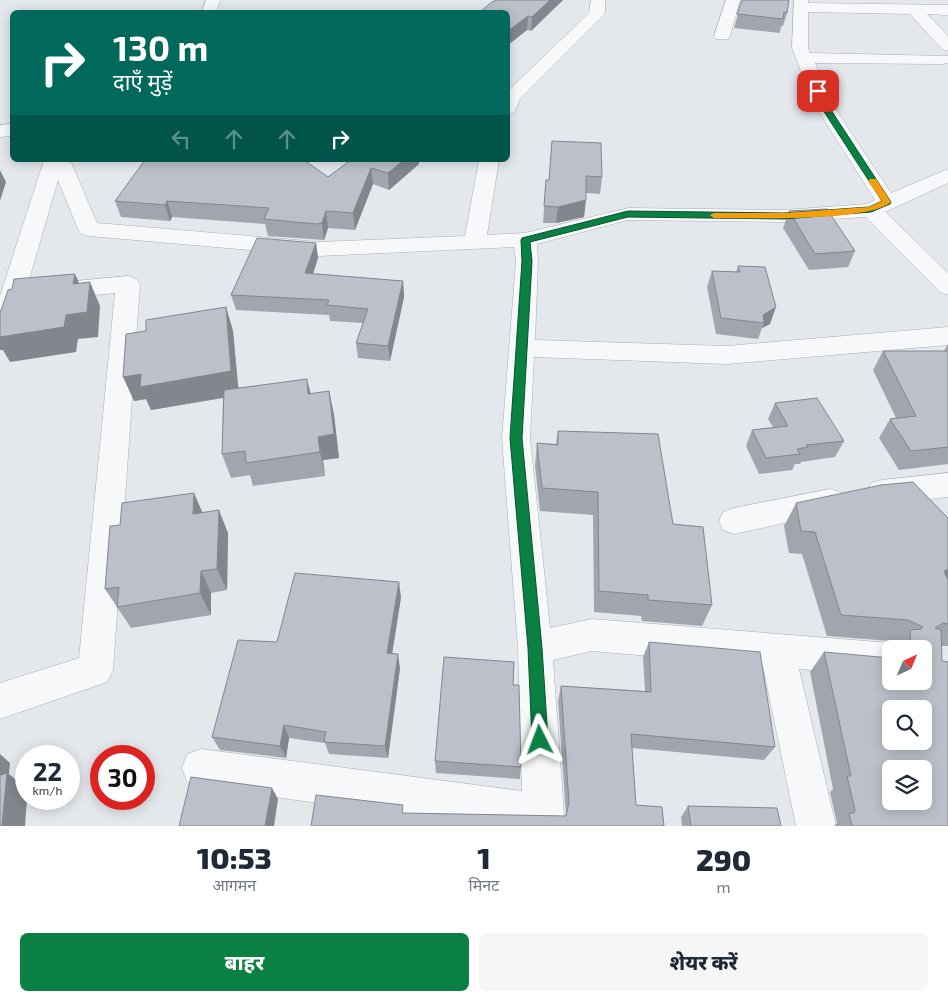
<!DOCTYPE html>
<html lang="hi">
<head>
<meta charset="utf-8">
<style>
  :root { --surface:#fff; --page:#f6f6f7; --text:#1f2937; --muted:#747a83; --accent:#0b8043 }
  body { margin:0; font-family:"Exo 2","Noto Sans Devanagari",sans-serif; background:var(--page); color:var(--text); height:100vh; display:flex; flex-direction:column; font-size:19px; white-space:nowrap }
  * { box-sizing:border-box; margin:0 }
  p { font-size:16px; color:var(--muted) }
  .icon { flex:none; width:28px; height:28px; fill:none; stroke:currentColor; stroke-width:2; stroke-linecap:round; stroke-linejoin:round }
  .map { position:relative; height:826px; overflow:hidden }
  .drawer { display:flex; flex-direction:column; background:var(--surface); flex:1 }
  .drawer>* { flex:none }
  .hud { position:absolute; left:10px; top:10px; width:500px; height:152px; border-radius:8px; box-shadow:0 2px 12px #0003; background:#00695c; color:#fff; overflow:hidden }
  .needle { width:32px; rotate:44deg }
  .fabs { position:absolute; left:882px; top:640px; display:grid; gap:10px }
  .fabs a { display:grid; place-items:center; width:50px; height:50px; border-radius:8px; background:var(--surface); box-shadow:0 2px 12px #0003; font-size:25px }
  .speed { position:absolute; left:15px; top:745px; display:flex; gap:10px; font-size:25px; font-weight:700; text-align:center }
  .speed>* { display:grid; place-content:center; width:65px; height:65px; border-radius:50%; background:var(--surface); box-shadow:0 2px 12px #0003; line-height:1 }
  .speed small { font-size:12px; font-weight:400 }
  .speed .limit { border:8px solid #d22; background:#fff; color:#111 }
  .pin { position:absolute; display:grid; place-items:center; width:42px; height:42px; color:#fff; margin:-21px; border-radius:10px; box-shadow:0 2px 8px #0006 }
  .me { position:absolute; width:55px; margin:-28px; rotate:357deg; stroke-linejoin:round; filter:drop-shadow(0 0 4px #0008) }
  .turn { display:flex; align-items:center; gap:18px; height:105px; padding:0 20px; font-size:22px }
  .turn .icon { width:65px; height:65px; stroke-width:2.5 }
  .turn b { display:block; font-size:35px; line-height:42px }
  .lanes { display:flex; align-items:center; height:48px; padding:0 20px; background:#0003; justify-content:center; gap:25px; direction:ltr }
  .lanes .off { opacity:.35 }
  .eta { display:flex; justify-content:space-evenly; align-items:center; height:85px; text-align:center }
  .eta b { font-size:30px; font-weight:800; line-height:35px }
  .button { display:flex; gap:10px; margin-top:auto; padding:10px 20px }
  .button a { flex:1; height:58px; border-radius:8px; background:var(--accent); color:#fff; font-size:20px; font-weight:800; line-height:58px; text-align:center }
  .button a+a { background:var(--page); color:var(--text) }
  .map>svg:first-child { display:block }
  .lines { fill:none; stroke-linecap:round; stroke-linejoin:round }
  .minor-casing { stroke:#a9aeb7; stroke-width:1 }
  .minor { fill:#f7f8fa; fill-rule:evenodd }
  .wall { fill:#a1a5ae }
  .shaded-wall { fill:#83868d }
  .building { fill:#bbc0ca; stroke:#83868d; fill-rule:evenodd }
  .route { fill:#0b8043; stroke:#07532c }
  .slow { fill:#f59e0b }
</style>
</head>
<body>
<div class="map">
<svg width="948" height="826" viewBox="0 0 948 826">
  <rect width="100%" height="100%" fill="#e4e7ec"/>
  <g class="lines">
    <g class="minor-casing">
      <path id="minor" d="M206,0H220L216,12H202Z
        M591,0H605V14L520,99L514,113L508,114V91L589,13Z
        M726,0H740L730,36L728,39H716L714,36Z
        M794,0H808V3L948,5V15L927,14L948,36V51L942,49L910,14L808,12V48L810,53L948,56V63L942,64L815,63L826,89L836,101L834,107L891,193L948,169V183L885,212L948,273V295L940,292L866,217L784,222L628,220L537,244L538,261L535,340L727,346L948,327V345L727,364L534,357L530,438L550,628L592,619L891,643L903,648L891,649V677L799,669L836,826H796L763,666L592,651L553,660L564,814L563,826H486L201,787L187,782L182,768L187,754L201,749L522,791L518,648L502,438L516,261L514,247L319,256L89,236L81,234L78,229L58,180L13,335L9,341L0,344V296L44,160H70L97,223L319,242L465,236L479,160H499L487,235L525,233L628,208L784,210L867,204L875,200L816,107L818,102L809,91L792,48Z
        M12,124V136L0,137V125Z
        M128,276L136,279L140,284L113,670L107,682L0,719V683L79,658L115,293L54,299L46,296L42,291L46,286L54,283Z
        M948,473V497L882,504L871,501L867,492L871,483L882,480Z
        M830,489L841,492L845,501L841,510L830,513L734,534L723,530L719,521L723,512L734,508Z"/>
    </g>
    <use href="#minor" class="minor"/>
  </g>
  <path class="wall" d="M563,0L531,31L527,30L508,45V12Z
    M742,0L787,13L783,26H781L780,33L734,28Z
    M552,141L602,177L600,194L586,193L584,217L556,223H543L546,180H549Z
    M351,160H419V164L389,190L373,184L355,230L328,228L324,240L268,236L265,224L172,217L170,221L121,217L115,201L328,177Z
    M789,211L855,251L848,267L809,270L783,228Z
    M316,243L318,258L313,274L403,281L404,297L390,361L358,358L356,343L363,323L330,321L329,315L236,310L231,295Z
    M738,266L770,324L762,328L758,339L716,334L707,287L712,271L736,272Z
    M226,307L233,331L238,388L310,394L329,391L334,415L339,458L323,460L325,476L253,486L250,475L231,478L222,454L223,398L151,410L146,399L134,401L146,331Z
    M948,344V464L899,470L879,438L890,419L896,418L873,370L883,351H944Z
    M775,403L844,441L835,457L801,462L800,464H795L792,470L759,474L746,446L752,430L773,427L768,419Z
    M558,431L673,524L712,605L702,626L642,621L641,616L594,612L593,515L540,511L535,466L537,443L556,444Z
    M796,503L948,518V646H941L948,826H834L837,823L830,792L833,789L810,672L824,652L891,681L924,649H895L898,644L891,641L827,636L802,554L789,553L784,526Z
    M202,512L228,533L227,590L211,593V615L131,628L105,589Z
    M401,597L392,654L400,668L388,758L329,754L325,743L289,738L286,758L220,750L212,737Z
    M649,642L775,747L764,760L632,748L636,805L664,826L405,813L565,816L566,814L558,701L561,686L645,691L643,657Z
    M513,685L521,767L520,779L436,773L435,761Z
    M688,806L781,826H682L681,817Z"/>
  <path class="shaded-wall" d="M550,0H563L531,31L532,17Z
    M528,16L527,30L508,45V31Z
    M404,160H419V164L389,190L388,173Z
    M371,168L373,184L355,230L353,213Z
    M0,170L6,182L0,201Z
    M586,200L584,217L556,223L558,207Z
    M167,201L172,217L170,221L165,205Z
    M326,211L328,228L324,240L322,223Z
    M316,243L318,258L308,289L305,273Z
    M75,274L86,298L73,284Z
    M403,281L404,297L390,361L388,346Z
    M90,282L100,306L98,337L78,339L76,352L10,362L3,350H0V327Z
    M226,307L233,331L239,395L151,410L146,399L134,401L123,377Z
    M776,307L770,324L762,328L764,323L763,315Z
    M307,379L313,403L308,394Z
    M329,391L334,415L339,458L323,460L325,476L320,452L318,437Z
    M194,493L204,516L193,514Z
    M219,510L228,533L227,590L217,569Z
    M948,569V582L944,571Z
    M201,571L211,593V615L200,593Z
    M399,582L401,597L390,667L387,653Z
    M398,654L400,668L388,758L385,746Z
    M284,725L289,738L286,758L280,746Z
    M0,754L10,763L9,774L26,788V799H27L25,826H2L0,791Z
    M272,788L278,799L274,826H265Z"/>
  <path class="building" d="M497,0H550L532,17L528,16L508,31V12H480L492,2Z
    M742,0H789L787,13L784,12L783,19L737,14Z
    M552,141L601,143L602,177L586,176V200L558,207L544,206L546,180H549Z
    M145,160H304L328,177L351,160H404L388,173L371,168L353,213L326,211L322,223L316,224L264,219L269,208L167,201L165,205L115,201Z
    M827,209L855,251L815,254L789,211Z
    M257,238L316,243L305,273L403,281L388,346L356,343L368,309L327,305L329,300L231,295Z
    M738,266L765,267L776,307L763,315L764,323L721,318L712,271L740,272Z
    M75,274L73,284L90,282L87,312L66,315L64,327L0,337V313L8,290L12,289L14,279Z
    M226,307L231,371L140,387L141,374L123,377L126,334L146,331V320Z
    M883,351H948V447L911,451L890,419L916,416Z
    M307,379L308,394L329,391L334,434L318,437L320,452L246,463L245,451L222,454L224,390Z
    M817,398L844,441L806,445L808,447L797,449L800,454L766,458L752,430L788,426L775,403Z
    M558,431L658,434L673,524L703,527L712,605L648,600V595L599,591L598,492L542,488L537,443L558,445Z
    M913,482L948,518V569L944,571L948,580V624L943,623L935,628L941,630L942,661L948,662V826H852L849,813H854L855,810L847,776H851L824,652L891,658V681H924V649H911L910,630L921,629L923,627L908,620L841,615L815,532L801,531L796,503L881,485ZM891,709H924V741H891ZM891,769H924V801H891Z
    M194,493L193,514L219,510L217,569L201,571L200,593L117,607L119,587L105,589L110,526L120,525L122,503Z
    M295,573L399,582L387,653L398,654L385,746L324,742L326,732L284,725L280,746L212,737L238,640L277,642Z
    M649,642L760,652L775,747L631,734L636,805L662,807L664,826H311L316,795L403,805L402,813L566,816L569,802L561,686L651,692Z
    M444,657L514,662L513,685H519L521,767L435,761Z
    M7,773L2,826H0V775Z
    M191,777L272,788L265,826H179Z
    M688,806L777,808L781,826H691Z"/>
  <path class="route" d="M818,89L830,101L829,107L891,202L890,204L871,212L784,219L628,217L530,242L532,261L522,438L542,648L548,740L545,746L540,748L534,746L532,740L528,648L510,438L522,261L521,240L522,238L628,211L784,213L869,207L882,201L821,107L823,101L814,91Z"/>
  <path class="slow" d="M870,179H876L891,202C869,222 748,218 714,218L710,215L714,213H784L869,207L882,201L868,181Z"/>
</svg>
<div class="fabs">
<a><svg class="needle" viewBox="-14 -14 28 28"><path d="M0-13l5 13h-10z" fill="#e53935"/><path d="M0 13l5-13h-10z" fill="#747a83"/></svg></a>
<a><svg class="icon" aria-label="search" viewBox="0 0 24 24"><circle cx="10" cy="10" r="6"/><path d="M15 15l6 6"/></svg></a>
<a><svg class="icon" aria-label="layers" viewBox="0 0 24 24"><path d="M12 4l9 5-9 5-9-5zM3 14l9 5 9-5"/></svg></a>
</div>
<div class="speed"><div>22<small>km/h</small></div><div class="limit">30</div></div>
<div class="pin" style="left:818px;top:91px;background:#d93025"><svg class="icon" aria-label="arrive" viewBox="0 0 24 24"><path d="M6 21V4h12l-3 4 3 4H6"/></svg></div>
<svg class="me" style="left:540px;top:740px" viewBox="-20 -20 40 40"><path d="M0-17L14 15 0 8-14 15z" fill="#0b8043" stroke="#fff" stroke-width="4"/></svg>
<div class="hud">
<div class="turn"><svg class="icon" aria-label="right" viewBox="0 0 24 24"><path d="M7 20v-9h11M14 6l5 5-5 5"/></svg><div><b>130 m</b>दाएँ मुड़ें</div></div>
<div class="lanes"><svg class="icon off" aria-label="left" viewBox="0 0 24 24"><path d="M17 20v-9H6M10 6l-5 5 5 5"/></svg><svg class="icon off" aria-label="ahead" viewBox="0 0 24 24"><path d="M12 20V5M6 11l6-6 6 6"/></svg><svg class="icon off" aria-label="ahead" viewBox="0 0 24 24"><path d="M12 20V5M6 11l6-6 6 6"/></svg><svg class="icon" aria-label="right" viewBox="0 0 24 24"><path d="M7 20v-9h11M14 6l5 5-5 5"/></svg></div>
</div>
</div>
<section class="drawer">
<div class="eta">
<div><b>10:53</b><p>आगमन</p></div>
<div><b>1</b><p>मिनट</p></div>
<div><b>290</b><p>m</p></div>
</div>
<div class="button"><a>बाहर</a><a>शेयर करें</a></div>
</section>
</body>
</html>
